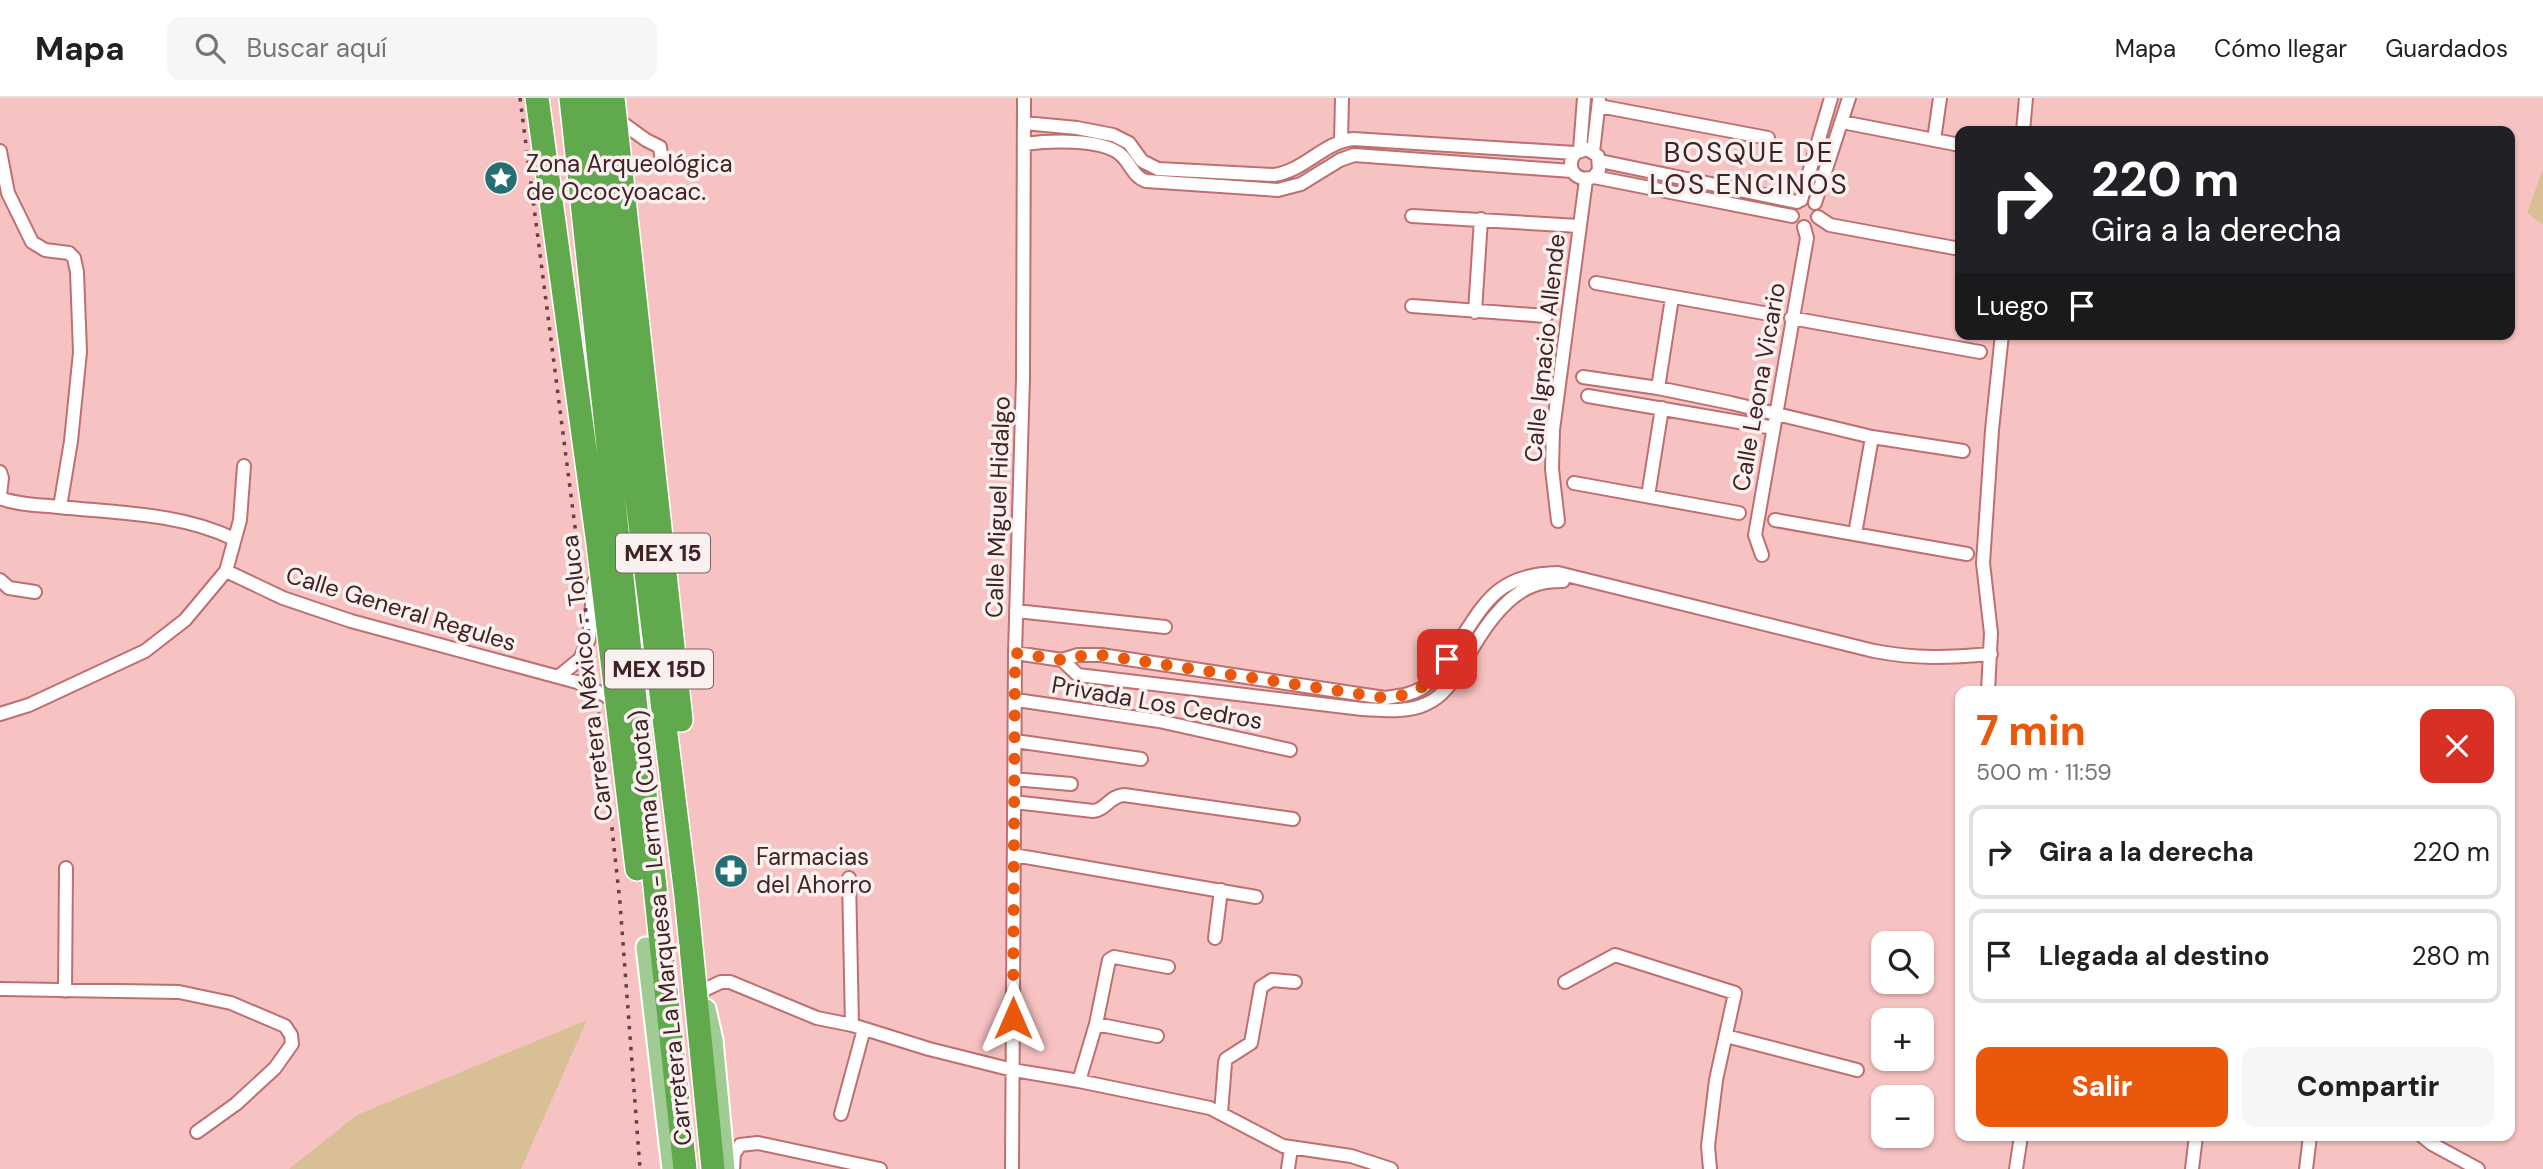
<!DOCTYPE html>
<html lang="es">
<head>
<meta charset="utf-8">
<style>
  :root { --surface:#fff; --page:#f6f6f6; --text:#202124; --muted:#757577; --line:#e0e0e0; --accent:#ea580c }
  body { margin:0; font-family:"DM Sans",sans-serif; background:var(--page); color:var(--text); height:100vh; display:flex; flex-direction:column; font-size:26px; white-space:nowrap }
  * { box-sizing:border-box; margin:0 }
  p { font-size:23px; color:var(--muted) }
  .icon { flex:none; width:38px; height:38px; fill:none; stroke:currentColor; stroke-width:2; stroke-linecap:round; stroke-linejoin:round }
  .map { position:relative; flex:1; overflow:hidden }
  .sheet { position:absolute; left:1955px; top:588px; width:560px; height:455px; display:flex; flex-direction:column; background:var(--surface); border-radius:14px; box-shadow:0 2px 5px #0004 }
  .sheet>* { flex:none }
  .top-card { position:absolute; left:1955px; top:28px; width:560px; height:214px; border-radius:14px; box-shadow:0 2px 5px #0004; background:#202124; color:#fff; overflow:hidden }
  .controls { position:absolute; left:1871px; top:833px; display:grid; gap:14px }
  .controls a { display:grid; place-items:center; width:63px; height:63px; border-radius:14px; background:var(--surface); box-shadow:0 2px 5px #0004; font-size:35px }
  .pin { position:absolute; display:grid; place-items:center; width:60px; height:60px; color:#fff; margin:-30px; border-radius:14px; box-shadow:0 4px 10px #0006 }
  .me { position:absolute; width:77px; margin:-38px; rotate:0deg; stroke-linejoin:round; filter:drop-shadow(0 0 5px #0008) }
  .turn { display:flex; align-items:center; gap:24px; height:147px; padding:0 21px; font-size:32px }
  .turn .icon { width:91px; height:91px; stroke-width:2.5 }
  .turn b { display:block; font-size:49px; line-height:60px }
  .then { display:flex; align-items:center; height:66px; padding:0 21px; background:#0003; gap:14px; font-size:26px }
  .round { display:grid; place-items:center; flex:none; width:74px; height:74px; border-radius:14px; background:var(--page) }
  .headline { display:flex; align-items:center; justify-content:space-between; height:119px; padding:0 21px }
  h1 { font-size:42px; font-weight:800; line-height:52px; color:var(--accent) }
  .action { display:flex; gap:14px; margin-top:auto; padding:14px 21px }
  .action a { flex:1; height:80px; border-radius:14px; background:var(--accent); color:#fff; font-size:28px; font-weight:800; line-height:80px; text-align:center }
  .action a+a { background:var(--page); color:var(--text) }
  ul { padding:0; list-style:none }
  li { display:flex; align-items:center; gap:21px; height:94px; margin:0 14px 10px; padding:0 7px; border:4px solid var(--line); border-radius:14px }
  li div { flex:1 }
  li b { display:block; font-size:26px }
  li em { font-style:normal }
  header { display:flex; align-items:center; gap:42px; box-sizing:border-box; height:98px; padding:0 35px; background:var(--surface); border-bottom:2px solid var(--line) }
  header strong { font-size:33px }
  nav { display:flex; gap:38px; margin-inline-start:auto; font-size:24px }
  .search { width:490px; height:63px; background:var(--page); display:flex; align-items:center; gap:18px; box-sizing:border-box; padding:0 24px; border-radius:14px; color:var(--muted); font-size:26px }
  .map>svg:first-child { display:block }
  .green { fill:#d9bf95 }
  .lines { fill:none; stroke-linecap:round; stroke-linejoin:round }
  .minor-casing { stroke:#be6f70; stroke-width:16 }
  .primary-casing { stroke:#fff; stroke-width:23 }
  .motorway-casing { stroke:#fff; stroke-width:26 }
  .minor { stroke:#fff; stroke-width:12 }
  .primary { stroke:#a0cc94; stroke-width:19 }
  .motorway { stroke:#60aa4d; stroke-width:23 }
  .rail { stroke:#654141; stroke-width:3.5; stroke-dasharray:3.5 7; stroke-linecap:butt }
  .route { stroke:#ea580c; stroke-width:12; stroke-dasharray:0 21.6 }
  .labels { text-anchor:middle; stroke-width:7; stroke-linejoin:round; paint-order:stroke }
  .shield { fill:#f9f0f0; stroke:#796060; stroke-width:2 }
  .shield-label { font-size:23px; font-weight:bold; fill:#422222 }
  .poi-label { font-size:24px; fill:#422222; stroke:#f9f0f0; text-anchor:start }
  .street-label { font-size:24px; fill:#422222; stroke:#f9f0f0 }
  .quarter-label { font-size:28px; letter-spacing:2px; fill:#422222; stroke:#f9f0f0 }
</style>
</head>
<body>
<header>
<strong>Mapa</strong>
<div class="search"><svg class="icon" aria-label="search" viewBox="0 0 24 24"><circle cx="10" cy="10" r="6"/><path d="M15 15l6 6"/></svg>Buscar aquí</div>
<nav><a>Mapa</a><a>Cómo llegar</a><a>Guardados</a></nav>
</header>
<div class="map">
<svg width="2543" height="1071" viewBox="0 0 2543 1071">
  <rect width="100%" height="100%" fill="#f7c3c2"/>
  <path class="green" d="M2543,71V127L2527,115Z
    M587,922L521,1071H289L357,1017Z"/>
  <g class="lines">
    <g class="minor-casing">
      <path id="minor" d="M1599,8L1768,40
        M617,21L646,42L660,49L662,63
        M1842,24L1960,47
        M1024,25L1077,30L1113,37L1129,45L1142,63L1158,71L1274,77C1304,73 1324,44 1353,41L1575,55
        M2023,33L2026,0
        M1934,42L1940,0
        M1341,43L1342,0
        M1024,46C1048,43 1100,40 1120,56C1131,65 1132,78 1146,83L1278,92L1301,86L1340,62L1354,57L1572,73
        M1580,52L1584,0
        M0,53L8,95L32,144L45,152L69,155L74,160L77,174L80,254L71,343L60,409
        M1593,54L1599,2
        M1600,63L1797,104
        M1594,79L1599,72L1598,58L1587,51L1575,55C1564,71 1577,85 1594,79L1792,118
        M1801,102L1831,0
        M1815,105L1849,0
        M1412,118L1579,128
        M1818,119L1830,127L1960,151
        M1596,185L1769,216
        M1412,208L1546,218
        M1475,214L1481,121
        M1791,220L1980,254
        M1583,279L1658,290L1731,305L1872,339L1963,353
        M1658,290L1672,200
        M1588,298L1774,330
        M244,368L240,422L226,473L283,500L351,523L577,584L605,597L616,606
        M0,374L2,380L0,397
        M1574,385L1739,415
        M1648,398L1662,310
        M0,400C18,407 40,407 59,409C117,415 181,415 234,441
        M1775,422L1967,456
        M1558,423L1552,371L1553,332L1586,82
        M1855,436L1872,339
        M1762,457L1755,437L1758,420L1807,140L1804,129
        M0,482L9,490L35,494
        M1016,513L1165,529
        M1015,555L1062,562L1078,557H1101L1385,600C1398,598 1411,597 1422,590C1434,582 1441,570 1450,558C1483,509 1493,476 1558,475L1874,553C1917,561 1947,560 1991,556
        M1062,562L1078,577L1362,611C1383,612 1407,615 1426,606C1445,598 1455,579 1465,563C1480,536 1502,500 1532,488C1541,484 1553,483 1563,483
        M558,579L580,561L589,541L594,484
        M1988,593L1991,535L1983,465L1992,332L2002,236
        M1016,602L1159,623L1290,652
        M0,616L29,607L145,553L185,522L226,473
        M1015,643L1141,661
        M1014,681L1071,686
        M1014,704L1093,713C1106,712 1109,698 1124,697L1293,721
        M1014,757L1256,799
        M849,780L852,927
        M1215,840L1221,792
        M1565,884L1615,857L1735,895L1716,982L1708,1048L1710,1071
        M0,891L179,894L231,905L285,928L291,937L292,946L275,970L236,1006L197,1034
        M704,892L721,884H730L817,920L852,927L929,951L1013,972L1079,983L1210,1010L1283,1048L1351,1058L1391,1071
        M65,893L66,770
        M1096,926L1157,938
        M1726,938L1857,972
        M1079,983L1096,926L1109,862L1114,859L1168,869
        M1221,1015L1225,965L1226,961L1251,945L1261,889L1272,882L1295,884
        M841,1016L864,931
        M2422,1038L2432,1046L2478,1071
        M733,1071L734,1056L740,1047L758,1045L880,1071
        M1012,1071L1015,555L1023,280L1024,0
        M1288,1071L1291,1050
        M2016,1071L2021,1038
        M2192,1071L2196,1038
        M2306,1071L2310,1038"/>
    </g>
    <g class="primary-casing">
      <path id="primary" d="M646,849L672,1071
        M706,911L713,942L725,1071"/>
    </g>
    <g class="motorway-casing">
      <path id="motorway" d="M537,0L598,446L637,771
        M571,0L685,1071
        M593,0L619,256L686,798L713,1071
        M613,0L681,622"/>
    </g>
    <use href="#minor" class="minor"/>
    <use href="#primary" class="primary"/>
    <use href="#motorway" class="motorway"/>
    <path class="rail" d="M520,0L604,655L620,805L640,1071"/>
  </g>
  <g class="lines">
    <path class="route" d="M1013,920L1015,555L1062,562L1079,558L1101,557L1385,600C1418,596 1429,588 1447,561"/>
  </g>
  <defs>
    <g id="sight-disc" transform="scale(1.75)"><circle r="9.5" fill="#236f72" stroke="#f9f0f0"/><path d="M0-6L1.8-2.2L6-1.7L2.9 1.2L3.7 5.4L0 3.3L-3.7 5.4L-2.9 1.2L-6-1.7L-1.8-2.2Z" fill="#fff"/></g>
    <g id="pharmacy-disc" transform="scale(1.75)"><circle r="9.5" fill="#236f72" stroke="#f9f0f0"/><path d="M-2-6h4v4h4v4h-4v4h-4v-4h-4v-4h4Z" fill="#fff"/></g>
  </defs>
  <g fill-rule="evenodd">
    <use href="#sight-disc" x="501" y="80"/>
    <use href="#pharmacy-disc" x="731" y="773"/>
  </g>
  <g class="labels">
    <g class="shield">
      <rect x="616" y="435.5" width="94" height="39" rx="5"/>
      <rect x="605" y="551.5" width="108" height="39" rx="5"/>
    </g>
    <g class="shield-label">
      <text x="663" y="463">MEX 15</text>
      <text x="659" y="579">MEX 15D</text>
    </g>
    <g class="poi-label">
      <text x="526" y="74">Zona Arqueológica<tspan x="526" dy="28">de Ococyoacac.</tspan></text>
      <text x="756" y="767">Farmacias<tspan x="756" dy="28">del Ahorro</tspan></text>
    </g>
    <g class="street-label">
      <text transform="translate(1545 250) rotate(-84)" y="8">Calle Ignacio Allende</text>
      <text transform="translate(1759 289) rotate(-80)" y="8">Calle Leona Vicario</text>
      <text transform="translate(998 409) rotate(-88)" y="8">Calle Miguel Hidalgo</text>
      <text transform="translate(401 511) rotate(17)" y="8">Calle General Regules</text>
      <text transform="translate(587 580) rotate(-97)" y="8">Carretera México - Toluca</text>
      <text transform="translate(1157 605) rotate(10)" y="8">Privada Los Cedros</text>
      <text transform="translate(661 830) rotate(-96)" y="8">Carretera La Marquesa - Lerma (Cuota)</text>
    </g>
    <g class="quarter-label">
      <text x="1749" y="64">BOSQUE DE<tspan x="1749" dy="32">LOS ENCINOS</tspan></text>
    </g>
  </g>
</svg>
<div class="controls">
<a><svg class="icon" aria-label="search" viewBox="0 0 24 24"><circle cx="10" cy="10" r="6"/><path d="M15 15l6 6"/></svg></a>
<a>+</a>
<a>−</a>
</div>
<div class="pin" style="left:1447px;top:561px;background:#d93025"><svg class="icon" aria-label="arrive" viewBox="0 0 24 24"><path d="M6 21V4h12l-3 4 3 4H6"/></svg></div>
<svg class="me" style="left:1013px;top:920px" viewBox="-20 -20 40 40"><path d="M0-17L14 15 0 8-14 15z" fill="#ea580c" stroke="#fff" stroke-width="4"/></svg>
<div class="top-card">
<div class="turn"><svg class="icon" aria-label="right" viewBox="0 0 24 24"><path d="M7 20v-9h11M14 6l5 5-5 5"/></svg><div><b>220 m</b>Gira a la derecha</div></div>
<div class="then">Luego<svg class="icon" aria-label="arrive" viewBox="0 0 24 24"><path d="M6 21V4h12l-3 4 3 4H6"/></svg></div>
</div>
<section class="sheet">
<div class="headline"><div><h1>7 min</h1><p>500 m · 11:59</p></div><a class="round" style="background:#d93025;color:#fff"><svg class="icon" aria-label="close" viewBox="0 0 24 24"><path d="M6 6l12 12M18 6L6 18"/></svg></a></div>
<ul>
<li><svg class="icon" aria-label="right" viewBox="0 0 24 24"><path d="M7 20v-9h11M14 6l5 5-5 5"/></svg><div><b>Gira a la derecha</b></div><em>220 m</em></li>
<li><svg class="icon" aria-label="arrive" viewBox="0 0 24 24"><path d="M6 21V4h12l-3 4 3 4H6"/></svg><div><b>Llegada al destino</b></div><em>280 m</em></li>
</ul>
<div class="action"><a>Salir</a><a>Compartir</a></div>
</section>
</div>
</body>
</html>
